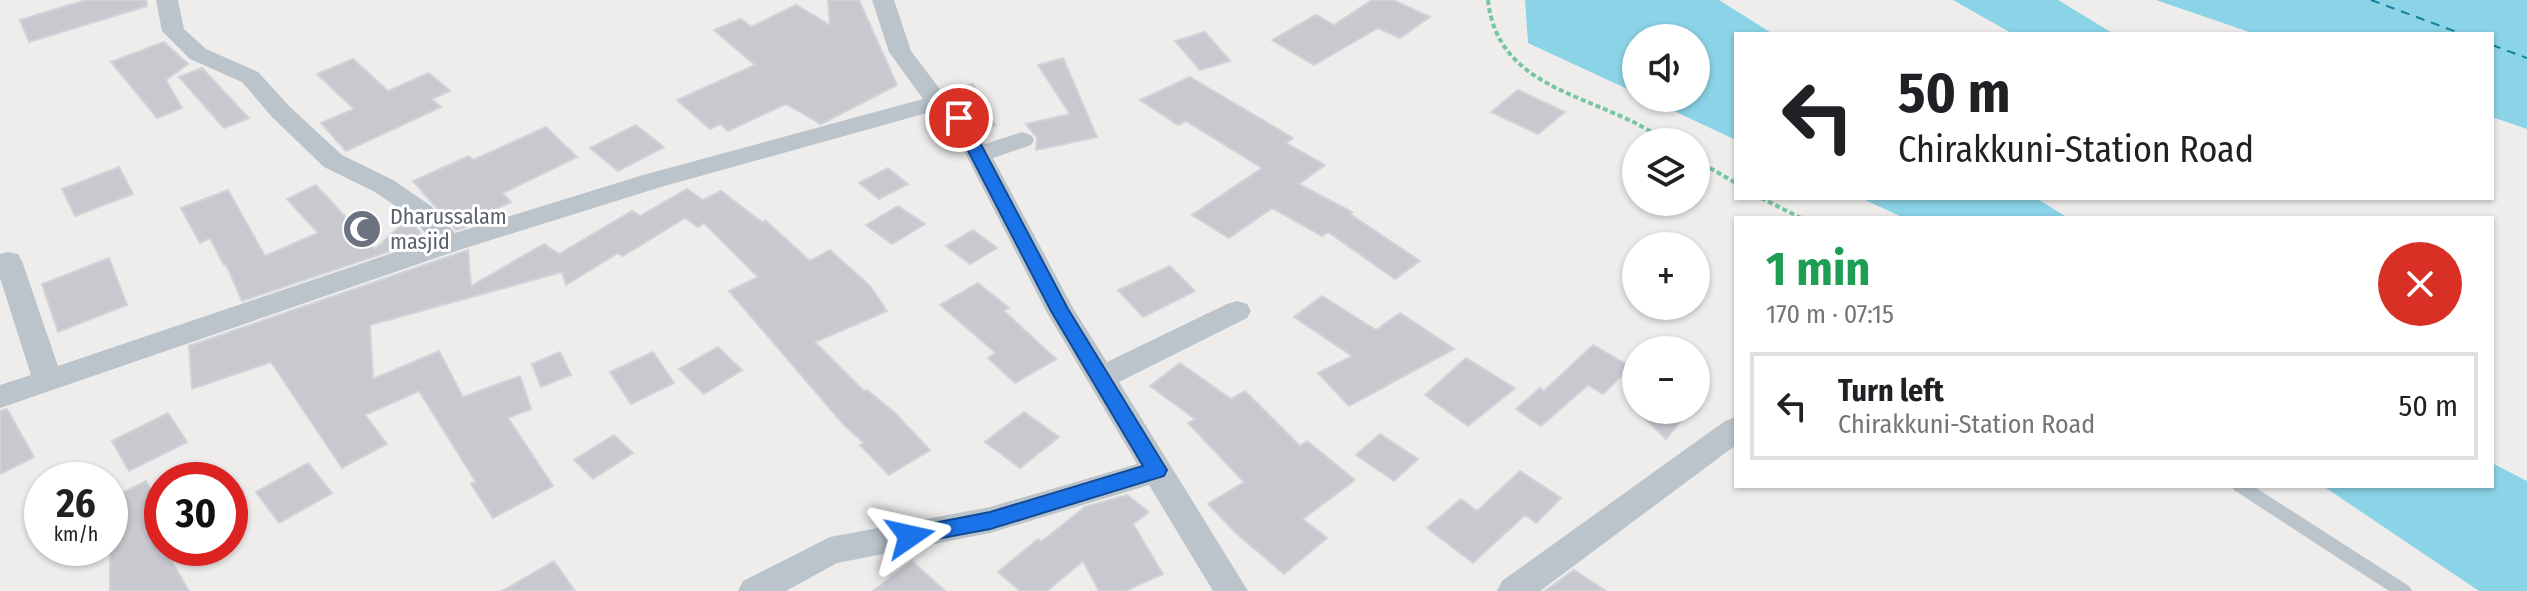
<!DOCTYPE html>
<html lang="en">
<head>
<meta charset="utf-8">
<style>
  :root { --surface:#fff; --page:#f6f6f6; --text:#202124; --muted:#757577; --line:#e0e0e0 }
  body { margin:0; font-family:"Fira Sans Condensed",sans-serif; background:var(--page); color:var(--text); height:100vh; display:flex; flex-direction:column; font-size:30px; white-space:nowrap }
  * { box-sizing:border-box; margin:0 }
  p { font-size:26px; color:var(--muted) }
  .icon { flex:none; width:44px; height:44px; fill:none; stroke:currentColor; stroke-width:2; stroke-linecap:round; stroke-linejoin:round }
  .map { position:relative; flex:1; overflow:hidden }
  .side { position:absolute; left:1734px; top:216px; width:760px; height:272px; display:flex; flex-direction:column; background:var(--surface); border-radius:0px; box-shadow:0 2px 6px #0004 }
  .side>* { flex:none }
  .guide { position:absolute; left:1734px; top:32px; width:760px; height:168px; border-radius:0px; box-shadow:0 2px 6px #0004; background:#fff; color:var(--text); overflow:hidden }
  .tools { position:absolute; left:1622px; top:24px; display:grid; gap:16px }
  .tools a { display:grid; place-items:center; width:88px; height:88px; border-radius:50%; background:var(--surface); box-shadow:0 2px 6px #0004; font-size:40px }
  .speed { position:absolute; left:24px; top:462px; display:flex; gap:16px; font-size:40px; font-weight:700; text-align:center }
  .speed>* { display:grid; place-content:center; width:104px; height:104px; border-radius:50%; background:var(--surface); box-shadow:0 2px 6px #0004; line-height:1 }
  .speed small { font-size:20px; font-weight:400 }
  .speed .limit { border:12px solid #d22; background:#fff; color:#111 }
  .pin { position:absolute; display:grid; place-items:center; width:68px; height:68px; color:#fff; margin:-34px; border:4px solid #fff; border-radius:50%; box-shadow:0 2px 8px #0007 }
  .me { position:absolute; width:88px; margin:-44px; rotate:79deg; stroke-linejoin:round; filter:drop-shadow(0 0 6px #0008) }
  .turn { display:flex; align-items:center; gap:28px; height:168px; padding:0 32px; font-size:36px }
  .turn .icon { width:104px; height:104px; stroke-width:2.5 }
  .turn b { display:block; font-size:56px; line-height:68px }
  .round { display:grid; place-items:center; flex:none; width:84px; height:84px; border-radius:42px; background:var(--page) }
  .headline { display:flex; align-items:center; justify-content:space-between; height:136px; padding:0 32px }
  h1 { font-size:48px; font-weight:700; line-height:60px; color:#1e9e55 }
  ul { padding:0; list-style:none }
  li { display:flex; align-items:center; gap:24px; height:108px; margin:0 16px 12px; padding:0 16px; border:4px solid var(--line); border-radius:0px }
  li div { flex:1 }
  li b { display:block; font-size:30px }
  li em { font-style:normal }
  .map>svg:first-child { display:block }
  .water { fill:#8bd3e6 }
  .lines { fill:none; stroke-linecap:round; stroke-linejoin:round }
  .ferry { stroke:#14819e; stroke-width:2; stroke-dasharray:9 7; stroke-linecap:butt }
  .building { fill:#c7c9cf; stroke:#d0d3d8; stroke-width:2 }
  .path { stroke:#76c79f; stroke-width:4; stroke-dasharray:5 3; stroke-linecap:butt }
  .service { fill:#bbc4cb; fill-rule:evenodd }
  .minor { fill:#bbc4cb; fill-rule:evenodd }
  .route { fill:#1a73e8; stroke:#114b97; stroke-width:2 }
  .labels { text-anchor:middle; stroke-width:6; stroke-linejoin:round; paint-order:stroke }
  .worship-label { font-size:22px; fill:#5b616d; stroke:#fff; text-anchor:start }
</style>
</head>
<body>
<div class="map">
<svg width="2527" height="591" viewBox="0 0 2527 591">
  <rect width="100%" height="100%" fill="#efecec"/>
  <path class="water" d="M1525,0H1719L1773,34H1736V140L1646,98H1696V38H1636V93L1528,43Z
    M1953,0H2058L2114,34H2013Z
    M2156,0H2527V129L2492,117V34H2255Z
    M1861,198H2036L2068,218H1904Z
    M2492,463L2527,481V591H2479L2323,486H2492Z"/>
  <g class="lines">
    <path class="ferry" d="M2371,0L2462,34
      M2492,45L2527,58"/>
  </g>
  <path class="building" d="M86,0H146L147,6L29,42L20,20Z
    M828,0H859L897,85L821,124L786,104L728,131L720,124L710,129L677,100L755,65L714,30L741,19L751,27L796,5L830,25Z
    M1372,0H1393L1430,17L1400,38L1378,28L1314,65L1272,40L1316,15L1334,25Z
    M1205,32L1230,61L1200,70L1175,41Z
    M164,42L188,64L166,80L182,108L157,118L111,62Z
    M1063,58L1097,137L1036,150L1037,138L1026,124L1070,114L1038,65Z
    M353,59L388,91L429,73L450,91L432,99L441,107L346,151L321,123L354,109L317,74Z
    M202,68L249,118L224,128L179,77Z
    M1190,77L1293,138L1286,143L1325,165L1299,184L1352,212L1350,214L1420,261L1395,279L1328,232L1322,236L1272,208L1229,238L1192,215L1262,168L1186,121L1178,125L1140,100Z
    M973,84L995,125L981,130L970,111L945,91Z
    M1518,90L1565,112L1538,134L1491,112Z
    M636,125L664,147L618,171L590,148Z
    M546,127L577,157L503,193L511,202L465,223L466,227L456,230L413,181L469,156L473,160Z
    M119,167L133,194L75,216L62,189Z
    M888,168L908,184L879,199L859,183Z
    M316,185L375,249L408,219L426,239L242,301L226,264L224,265L210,238L200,243L181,208L228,190L265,256L318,233L287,199Z
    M687,189L703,200L721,191L763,223L765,220L810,261L830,250L870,286L887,311L815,342L864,391L867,390L894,412L930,450L889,475L860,445L864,443L843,424L729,291L758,277L704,223L698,227L685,218L623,256L618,253L566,285L562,272L370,325L373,379L439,351L463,397L520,376L531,409L508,418L553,486L493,518L471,484L476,482L419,391L365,415L387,444L342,468L271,362L192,389L189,346L468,250L471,286L544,244L559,254L632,211L640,216Z
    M898,206L925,224L892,244L866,225Z
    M973,230L997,248L970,264L946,246Z
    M109,258L127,305L58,332L42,284Z
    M1170,266L1195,291L1143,317L1118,290Z
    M978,283L1009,308L1004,311L1056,359L1015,383L988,358L996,353L940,305Z
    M1322,296L1376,330L1400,313L1454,349L1349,406L1318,373L1352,356L1294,317Z
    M1593,345L1631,367L1603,394L1588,385L1541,426L1516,409L1540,388L1544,391Z
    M718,347L742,370L704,394L679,369Z
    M560,352L571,375L541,387L532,364Z
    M653,352L674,383L631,404L610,372Z
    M1466,358L1515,388L1468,426L1425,395Z
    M1180,363L1231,399L1245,391L1300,446L1307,441L1355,480L1303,519L1327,538L1284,574L1237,534L1208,504L1244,482L1188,423L1195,419L1150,386Z
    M7,409L34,457L0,474V411Z
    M1636,410H1690L1666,439Z
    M1024,412L1059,437L1020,468L985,442Z
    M168,413L187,442L129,471L112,441Z
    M1380,434L1418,459L1394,481L1356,455Z
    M614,435L633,453L593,479L574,460Z
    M308,463L332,493L279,523L256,492Z
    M1520,471L1561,498L1536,523L1525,515L1473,563L1427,528L1461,499L1477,511Z
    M146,481L162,511L147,518L189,591H110V499Z
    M1127,495L1149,512L1133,524L1163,574L1125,591H1099L1083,561L1047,591H1020L998,572L1038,539L1041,542L1085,507Z
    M554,561L575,591H502Z
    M912,561L945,591H873Z
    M1574,570L1606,591H1545Z"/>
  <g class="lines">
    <path class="path" d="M1488,0C1498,95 1604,94 1666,142
      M1696,160L1736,183
      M1761,198L1801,218"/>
    <path class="service" d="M2232,486H2253L2409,586L2412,591H2389L2234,490Z"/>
    <path class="minor" d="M156,0H178L184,29L206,49L258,72L290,107L342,155L393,180L431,206L455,233L643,175L923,99L889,52L872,0H894L911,51L946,97L968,113L985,144L1022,132L1031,135L1034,140L1031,145L993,158L1073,308L1107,362L1227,304L1237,301L1247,304L1251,311L1247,318L1119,382L1248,591H1213L1149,485L990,533L837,563L786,591H738L743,581L830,537L990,507L1137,464L1046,311L949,122L934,111L661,187L459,250L0,408V385L31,375L0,278V254L8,252L18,254L22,261L58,366L431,240L413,218L375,192L324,167L272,117L242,82L190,59L162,31Z
      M1736,417V445L1540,591H1497L1502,581L1725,421Z"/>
  </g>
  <path class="route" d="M959,113L967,118L1068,309L1167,470L1164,476L990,529L910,544L903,542L900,536L903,529L990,512L1143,466L1051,311L951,118Z"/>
  <defs>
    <g id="mosque-disc" transform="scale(2)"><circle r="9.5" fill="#6b7280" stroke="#fff"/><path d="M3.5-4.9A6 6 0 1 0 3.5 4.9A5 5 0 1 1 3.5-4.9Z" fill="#fff"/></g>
  </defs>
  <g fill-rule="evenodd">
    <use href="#mosque-disc" x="362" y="229"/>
  </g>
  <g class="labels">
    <g class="worship-label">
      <text x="390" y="224">Dharussalam<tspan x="390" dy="25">masjid</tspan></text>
    </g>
  </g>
</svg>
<div class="tools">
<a><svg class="icon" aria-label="sound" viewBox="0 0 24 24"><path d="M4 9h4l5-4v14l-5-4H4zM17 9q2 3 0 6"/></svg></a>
<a><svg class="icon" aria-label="layers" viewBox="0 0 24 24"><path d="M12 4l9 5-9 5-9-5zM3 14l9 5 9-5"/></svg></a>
<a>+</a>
<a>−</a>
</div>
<div class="speed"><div>26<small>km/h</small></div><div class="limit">30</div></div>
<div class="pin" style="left:959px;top:118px;background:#d93025"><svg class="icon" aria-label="arrive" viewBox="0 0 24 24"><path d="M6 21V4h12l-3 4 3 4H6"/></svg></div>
<svg class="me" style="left:910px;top:536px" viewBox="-20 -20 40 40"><path d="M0-17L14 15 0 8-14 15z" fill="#1a73e8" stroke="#fff" stroke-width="4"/></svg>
<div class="guide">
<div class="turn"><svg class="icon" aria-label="left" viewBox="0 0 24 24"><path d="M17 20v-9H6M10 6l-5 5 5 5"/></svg><div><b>50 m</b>Chirakkuni-Station Road</div></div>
</div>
<section class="side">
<div class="headline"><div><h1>1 min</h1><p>170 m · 07:15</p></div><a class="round" style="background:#d93025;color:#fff"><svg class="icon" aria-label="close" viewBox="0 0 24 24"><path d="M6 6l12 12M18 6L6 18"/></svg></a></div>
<ul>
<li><svg class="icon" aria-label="left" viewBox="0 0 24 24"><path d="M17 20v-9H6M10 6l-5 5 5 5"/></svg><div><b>Turn left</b><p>Chirakkuni-Station Road</p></div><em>50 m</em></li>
</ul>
</section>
</div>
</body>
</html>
